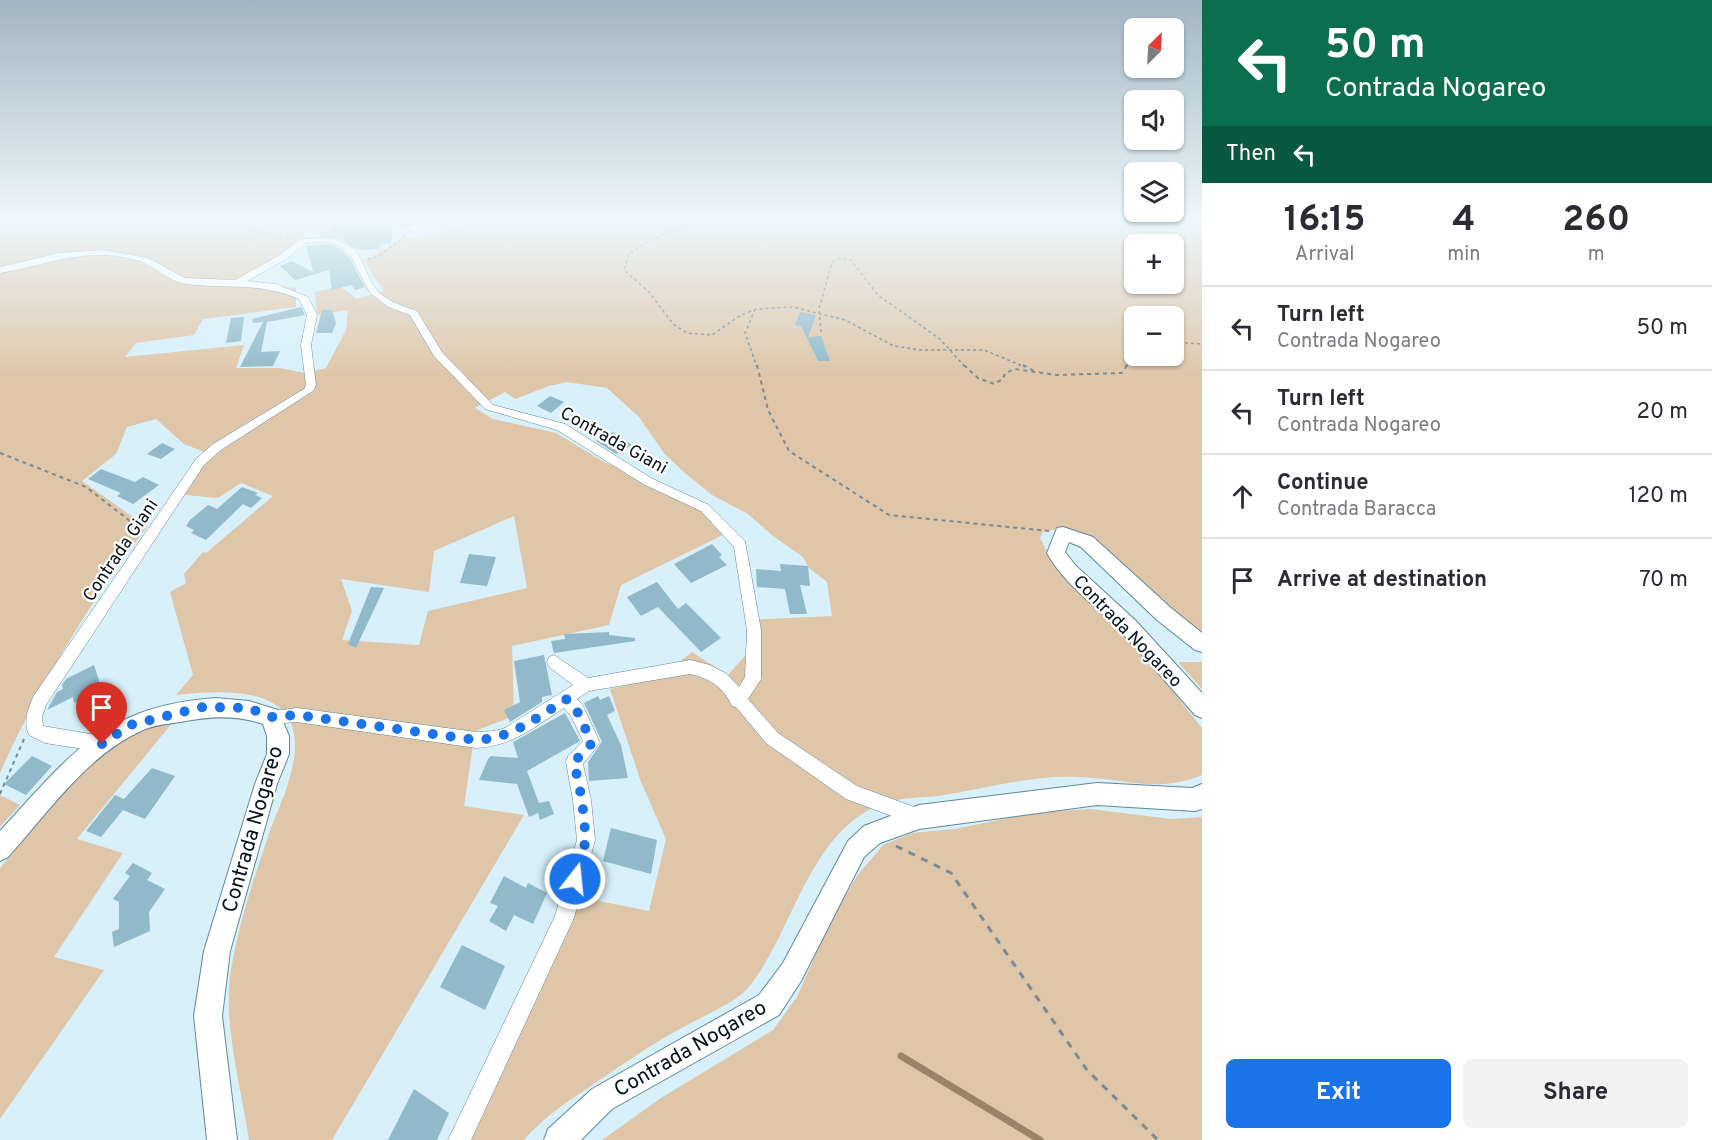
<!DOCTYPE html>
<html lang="en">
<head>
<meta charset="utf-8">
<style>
  :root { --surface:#fff; --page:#f2f2f3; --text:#2b2b33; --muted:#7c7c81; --line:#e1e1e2; --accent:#1a73e8 }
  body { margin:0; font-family:Overpass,sans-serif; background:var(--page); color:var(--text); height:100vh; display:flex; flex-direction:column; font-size:22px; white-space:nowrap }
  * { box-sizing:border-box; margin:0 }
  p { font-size:20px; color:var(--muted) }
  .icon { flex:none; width:33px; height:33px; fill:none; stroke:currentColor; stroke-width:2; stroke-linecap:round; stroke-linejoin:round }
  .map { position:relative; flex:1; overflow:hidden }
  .panel { display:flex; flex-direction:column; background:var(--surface); width:510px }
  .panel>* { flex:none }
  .top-card { background:#0b6e4f; color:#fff; overflow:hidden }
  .needle { width:39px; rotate:24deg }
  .buttons { position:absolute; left:1124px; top:18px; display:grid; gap:12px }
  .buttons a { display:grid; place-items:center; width:60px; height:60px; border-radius:9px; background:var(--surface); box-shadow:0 2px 4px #0004; font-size:30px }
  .pin { position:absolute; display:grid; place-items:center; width:51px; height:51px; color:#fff; margin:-62px -26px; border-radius:50% 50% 50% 0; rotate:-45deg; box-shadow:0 0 6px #0007 }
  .pin .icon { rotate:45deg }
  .me { position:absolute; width:66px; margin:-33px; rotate:16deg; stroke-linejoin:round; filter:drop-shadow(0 0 4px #0008) }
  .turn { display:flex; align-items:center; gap:21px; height:126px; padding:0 24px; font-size:27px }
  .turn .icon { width:78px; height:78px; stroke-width:2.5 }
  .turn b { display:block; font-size:42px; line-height:51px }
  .then { display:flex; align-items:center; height:57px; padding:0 24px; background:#0003; gap:12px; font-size:22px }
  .eta { display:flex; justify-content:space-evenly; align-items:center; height:102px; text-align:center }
  .eta b { font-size:36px; font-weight:700; line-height:42px }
  .action { display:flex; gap:12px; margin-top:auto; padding:12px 24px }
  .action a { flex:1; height:69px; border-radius:9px; background:var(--accent); color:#fff; font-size:24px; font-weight:700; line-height:69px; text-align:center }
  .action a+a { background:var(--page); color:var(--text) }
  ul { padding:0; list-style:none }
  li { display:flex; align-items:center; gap:18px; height:84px; padding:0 24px; border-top:2px solid var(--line) }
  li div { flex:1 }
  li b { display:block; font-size:22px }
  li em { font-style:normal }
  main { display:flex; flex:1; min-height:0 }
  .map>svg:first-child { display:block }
  .green { fill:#dfc6a9; fill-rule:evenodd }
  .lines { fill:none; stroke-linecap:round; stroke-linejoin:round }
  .stream { stroke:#9a8467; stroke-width:7 }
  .building { fill:#91b9ca }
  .service-casing { stroke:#618898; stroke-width:5 }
  .minor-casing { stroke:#618898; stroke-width:1 }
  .tertiary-casing { stroke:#618898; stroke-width:2 }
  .path-far2 { stroke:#778c94; stroke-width:1.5; stroke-dasharray:3 3; stroke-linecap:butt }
  .path-far1 { stroke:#778c94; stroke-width:2; stroke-dasharray:4 4; stroke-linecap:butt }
  .path { stroke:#778c94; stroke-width:3; stroke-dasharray:7 7; stroke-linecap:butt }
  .service { stroke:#fff; stroke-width:4.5 }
  .minor { fill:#fff; fill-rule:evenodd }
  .tertiary { fill:#fff; fill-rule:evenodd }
  .route { stroke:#1a73e8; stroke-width:10; stroke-dasharray:0 18 }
  .labels { text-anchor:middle; stroke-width:4.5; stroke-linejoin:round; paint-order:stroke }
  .street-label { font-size:18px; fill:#041319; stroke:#fff }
  .near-street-label { font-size:21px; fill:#041319; stroke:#fff }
</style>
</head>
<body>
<main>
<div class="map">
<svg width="1202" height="1140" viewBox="0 0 1202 1140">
  <rect width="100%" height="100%" fill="#d7f0fa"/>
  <path class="green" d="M0,218H359L332,220L324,230L308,231L282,259L242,283L296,288V307L203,319L194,335L136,343L125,357L244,345L236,368H280L305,373L326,368L346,330L348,310L317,315L315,292L340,286L357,299L384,291L364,261L406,236L418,240L468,223L462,218H1202V634L1060,528L1043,532L1040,538L1051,559L1146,658L1202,728V775C1156,794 1124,778 1077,777C1030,775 985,789 938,796C921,798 902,797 885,803C808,829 794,933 748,988C737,1002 695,1020 678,1030C650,1045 625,1063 598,1081C572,1099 544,1116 524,1140H453L569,895L649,911L666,839L641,782L610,689L659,678L692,652L728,675L750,650L749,620L832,616L827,582L809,568L803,557L773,536L748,514L712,495L685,473L664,453L639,417L607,388L567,382L549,386L515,399L505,392L475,408L493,419L556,433L604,462L684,494L725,534L621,585L609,625L512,646L514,716L475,731L464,806L524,815L332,1140H249C241,1086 221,1018 232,964C240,919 256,872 271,828C279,807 289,786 293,764C309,685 229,689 176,695L193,675L170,592L186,583L184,574L203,552L206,553L273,496L241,483L218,498L185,495L204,452L184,444L156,419L127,427L116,454L82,481L147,527C91,599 37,690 0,773ZM1134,244H1173V284H1134ZM1134,316H1173V356H1134ZM514,516L527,588L428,611L419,645L342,640L352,611L341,579L429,592L434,551Z
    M1179,662H1202V689L1179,663Z
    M173,722L77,839L123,853L54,957L104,970L0,1119V868C46,815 100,732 173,722Z
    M0,795L20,805L0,827Z
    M1090,809L1171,819L1202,817V1140H602L661,1098L773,1030L797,997L831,920L857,876L883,845L912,833L955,829L1032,813Z"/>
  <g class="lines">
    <path class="stream" d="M901,1056L1040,1140"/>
  </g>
  <path class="building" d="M354,218H431L410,225L407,229L393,222L391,244H381L379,249L358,250L341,240L319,236L321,231H328L332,222H353Z
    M327,244L339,248L349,257L365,287L355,290L351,285L332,290L329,270L295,280L280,266L292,261L313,272L306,246Z
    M301,307L305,315L267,322L261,352L280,351L273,366L240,367L263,322L253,323L252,319Z
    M322,310H332L336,323L332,333H316Z
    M800,312L816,315L808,337L821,336L830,361H818L801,326L795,325Z
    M244,317L241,341L226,343L231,318Z
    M550,396L564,402L551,413L537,406Z
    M613,432L622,438L632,445L616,454L596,441Z
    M162,443L175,449L161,459L147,454Z
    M101,469L135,482L143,477L159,485L133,504L117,496L121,493L88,479Z
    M242,487L258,493L255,495L262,498L251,508L243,504L206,540L191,533L194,530L186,526L190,520L208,505L217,509Z
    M712,544L722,555L719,557L727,565L691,583L674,564Z
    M469,554L496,557L487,586L460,583Z
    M780,564L808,566L810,586L800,585L807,614H790L785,589L757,587L756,569L781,571Z
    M657,582L678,609L686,603L721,638L701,652L658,607L641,616L627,597Z
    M371,587L384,588L356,648L348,644Z
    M609,632V635L635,638V641L554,653L551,641L565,639L564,634Z
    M544,655L552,695L542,697V702L510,722L504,710L520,702L514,661Z
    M94,665L102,690L74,703L73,697L47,710L57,692L63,689L62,685L66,679Z
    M598,696L600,700L609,696L615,711L607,715L621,745L628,778L589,781L588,762L602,742L584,703Z
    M565,713L580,741L527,771L539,803L549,801L554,814L540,820L538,813L529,817L517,784L479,780L488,759L491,756L518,758L513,742Z
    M32,756L52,766L26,795L4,784Z
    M152,768L175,776L145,819L123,810L101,837L86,831L115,795L124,799Z
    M611,828L657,840L651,874L603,861Z
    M133,863L152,873L147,880L165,889L149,912L150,931L114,947L112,932L119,929V902L113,899L130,876L125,873Z
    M504,876L526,888L528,883L547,893L533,924L514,915L506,931L489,921L498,906L490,903Z
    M462,945L505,966L485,1010L440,987Z
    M414,1089L449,1113L437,1140H388Z"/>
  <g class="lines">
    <g class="service-casing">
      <path id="service" d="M411,229L438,220L442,223"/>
    </g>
    <g class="minor-casing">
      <path id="minor" d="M327,238C369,248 356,261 376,289C386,301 403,306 417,311L442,352L493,405L565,424L651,478L709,505L745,541L761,630V679L748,699L778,733L857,786L925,811L928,817L925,823L919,826L846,799L766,743L736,707L732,706C724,688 710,678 690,674L589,691L577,699L583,706L600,743L583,764L591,800L595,840L574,918L471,1140H448L555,916L577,840L573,800L566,762L568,756L583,741L571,716L564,708C534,727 513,746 476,748L297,722L271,724L265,722L263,717L265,712L297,708L476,732L495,731L505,728L573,685L549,667L547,662L549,657L554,655L588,678L690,660L710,665L727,674L739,687L745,677L747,630L734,547L701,511L643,484L557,430L485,409L434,356L410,315L388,307L370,293L351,256L340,246L327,242L306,243L286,259L247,281L276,284L308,297L317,315L311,345L316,385L313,391L221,450L204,465L46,705L42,717L43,726L102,736L108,739L110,744L108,749L102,752L45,743L29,735C23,722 28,710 33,697L196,459L213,444L304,389L306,385L301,345L307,315L299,299C260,282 226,289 186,284C167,281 154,265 136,260C86,246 48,265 0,273V267L59,253L104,250L148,258L185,278L235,280L280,255L301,239Z"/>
    </g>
    <g class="tertiary-casing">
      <path id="tertiary" d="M1063,527L1093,537L1171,608L1202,633V652L1195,650L1157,620L1081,547L1069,542L1065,552L1075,565L1135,620L1202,693V718L1195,715C1170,687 1146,658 1120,631C1096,606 1064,584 1047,553L1057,528Z
        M216,698L249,701L278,710L289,736V754L277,784L230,951L222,1016L237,1140H207L194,1016L204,951L255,784L267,754V736L263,724C237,715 212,716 186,721C171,724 154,724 141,731C86,756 47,814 8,857L0,861V831C71,754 104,706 216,698Z
        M1097,783L1192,788L1202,784V809L1195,811L1097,805L919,829L880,843L864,857L801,981L779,1015L612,1109L581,1140H544L548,1129L592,1089L759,995L783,963L848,841L864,826L919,805Z"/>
    </g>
    <path class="path-far2" d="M59,218L65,223L122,218
      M229,218L265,235L290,239
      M716,218L669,231L629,253L624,270L649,292L673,324L687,333L712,335L741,315L757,309L793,307L845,320L894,346L920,350H984L1025,367
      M368,259L379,256L406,235
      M755,309L745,333L757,367
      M821,332L819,309L832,262L841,258L851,260L878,295L940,339L965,367
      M1173,342L1202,344
      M1126,367L1131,358L1136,356"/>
    <path class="path-far1" d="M757,365L768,410L789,451L889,515L1049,531
      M964,365L978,378L994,384L1003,379L1005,373L1015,369L1057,375L1122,373L1127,365
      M1023,365L1036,372
      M0,453L86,487L139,528
      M0,794L24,739"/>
    <path class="path" d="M896,846L951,873L1087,1070L1158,1140"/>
    <use href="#service" class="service"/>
    <use href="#minor" class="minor"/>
    <use href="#tertiary" class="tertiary"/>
  </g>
  <linearGradient id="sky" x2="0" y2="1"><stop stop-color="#a3b4c2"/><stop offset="0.58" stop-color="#edf8fd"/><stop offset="1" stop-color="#edf8fd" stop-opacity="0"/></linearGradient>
  <rect width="1202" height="377" fill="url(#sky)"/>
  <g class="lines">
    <path class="route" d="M102,744L130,725L203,707L249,708L271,717L297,715L476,740C511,739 537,717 567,699L577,711L592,743L574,762L582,800L586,840L575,879"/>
  </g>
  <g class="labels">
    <g class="street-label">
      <text transform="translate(614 440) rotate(29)" y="6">Contrada Giani</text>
      <text transform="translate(120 550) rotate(-56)" y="6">Contrada Giani</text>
      <text transform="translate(1128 631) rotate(46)" y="6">Contrada Nogareo</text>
    </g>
    <g class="near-street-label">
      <text transform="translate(252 829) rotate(-74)" y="7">Contrada Nogareo</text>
      <text transform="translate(690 1048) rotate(-30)" y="7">Contrada Nogareo</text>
    </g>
  </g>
</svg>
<div class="buttons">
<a><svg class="needle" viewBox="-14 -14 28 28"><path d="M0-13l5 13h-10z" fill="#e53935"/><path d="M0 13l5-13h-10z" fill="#7c7c81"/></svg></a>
<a><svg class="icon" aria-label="sound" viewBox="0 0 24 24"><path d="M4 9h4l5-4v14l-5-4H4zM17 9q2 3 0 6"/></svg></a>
<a><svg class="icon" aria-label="layers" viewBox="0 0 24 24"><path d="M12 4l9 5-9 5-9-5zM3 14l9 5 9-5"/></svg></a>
<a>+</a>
<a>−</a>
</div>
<div class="pin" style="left:102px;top:744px;background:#d93025"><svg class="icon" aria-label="arrive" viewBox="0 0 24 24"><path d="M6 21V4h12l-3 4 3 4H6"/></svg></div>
<svg class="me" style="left:575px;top:879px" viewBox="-20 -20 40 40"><circle r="17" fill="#1a73e8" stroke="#fff" stroke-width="3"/><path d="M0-11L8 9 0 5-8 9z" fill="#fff"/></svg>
</div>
<section class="panel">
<div class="top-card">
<div class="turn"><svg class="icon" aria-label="left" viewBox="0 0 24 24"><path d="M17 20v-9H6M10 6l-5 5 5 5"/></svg><div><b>50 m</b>Contrada Nogareo</div></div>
<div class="then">Then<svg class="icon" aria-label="left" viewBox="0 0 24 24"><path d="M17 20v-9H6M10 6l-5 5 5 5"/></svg></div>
</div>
<div class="eta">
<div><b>16:15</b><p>Arrival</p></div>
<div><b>4</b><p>min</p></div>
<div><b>260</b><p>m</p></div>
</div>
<ul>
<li><svg class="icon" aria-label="left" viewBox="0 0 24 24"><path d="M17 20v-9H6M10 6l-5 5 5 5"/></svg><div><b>Turn left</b><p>Contrada Nogareo</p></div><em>50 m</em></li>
<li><svg class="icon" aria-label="left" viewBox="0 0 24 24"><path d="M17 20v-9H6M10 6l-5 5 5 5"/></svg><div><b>Turn left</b><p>Contrada Nogareo</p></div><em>20 m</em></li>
<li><svg class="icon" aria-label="ahead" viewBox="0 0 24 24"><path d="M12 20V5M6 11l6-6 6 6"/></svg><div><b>Continue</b><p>Contrada Baracca</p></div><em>120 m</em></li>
<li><svg class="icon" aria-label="arrive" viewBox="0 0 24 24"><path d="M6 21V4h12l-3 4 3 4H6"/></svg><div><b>Arrive at destination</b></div><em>70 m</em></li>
</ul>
<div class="action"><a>Exit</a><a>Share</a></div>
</section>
</main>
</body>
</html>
